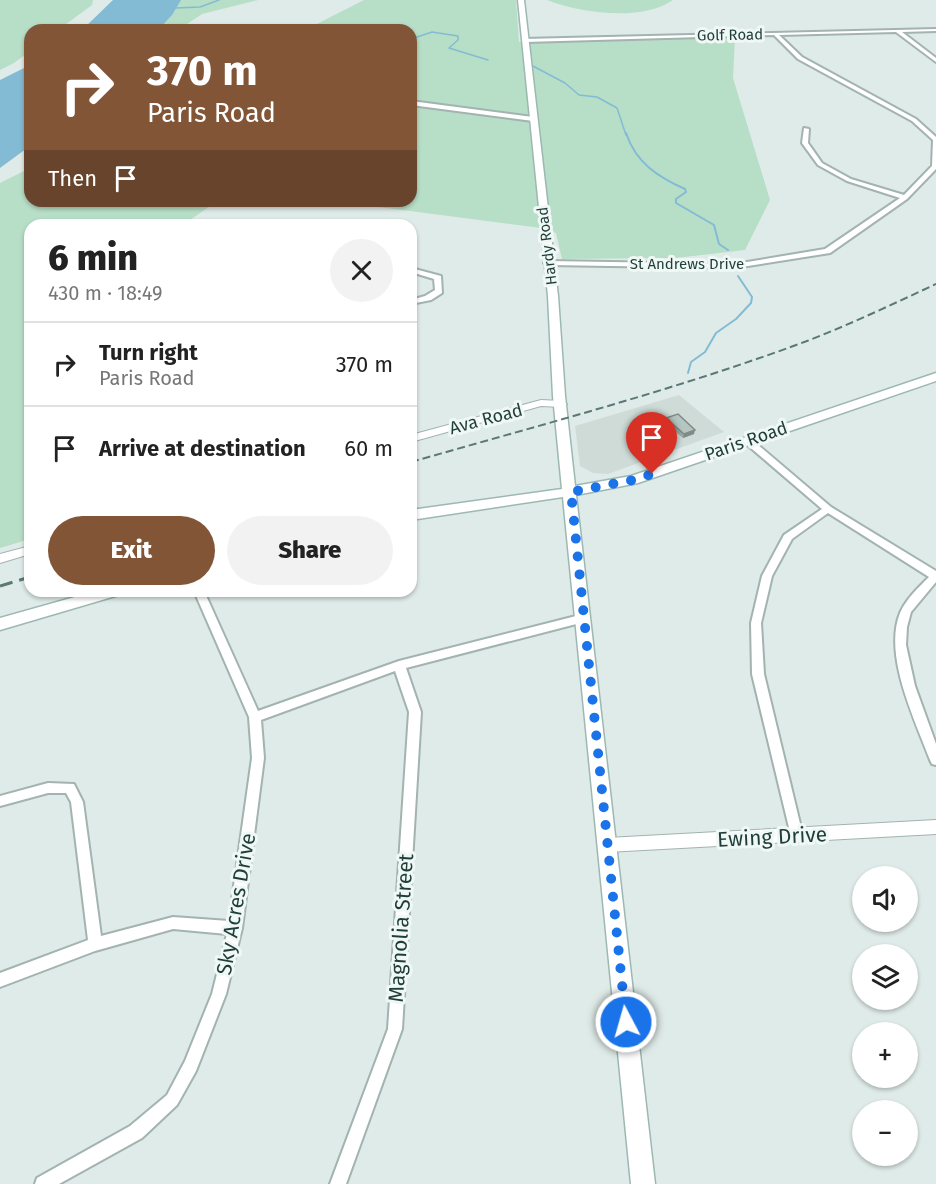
<!DOCTYPE html>
<html lang="en">
<head>
<meta charset="utf-8">
<style>
  :root { --surface:#fff; --page:#f2f2f2; --text:#222; --muted:#767676; --line:#e0e0e0; --accent:#835537 }
  body { margin:0; font-family:"Fira Sans",sans-serif; background:var(--page); color:var(--text); height:100vh; display:flex; flex-direction:column; font-size:22px; white-space:nowrap }
  * { box-sizing:border-box; margin:0 }
  p { font-size:20px; color:var(--muted) }
  .icon { flex:none; width:33px; height:33px; fill:none; stroke:currentColor; stroke-width:2; stroke-linecap:round; stroke-linejoin:round }
  .map { position:relative; flex:1; overflow:hidden }
  .sheet { position:absolute; left:24px; top:219px; width:393px; height:378px; display:flex; flex-direction:column; background:var(--surface); border-radius:18px; box-shadow:0 2px 4px #0004 }
  .sheet>* { flex:none }
  .hud { position:absolute; left:24px; top:24px; width:393px; height:183px; border-radius:18px; box-shadow:0 2px 4px #0004; background:#835537; color:#fff; overflow:hidden }
  .buttons { position:absolute; left:852px; top:866px; display:grid; gap:12px }
  .buttons a { display:grid; place-items:center; width:66px; height:66px; border-radius:50%; background:var(--surface); box-shadow:0 2px 4px #0004; font-size:30px }
  .pin { position:absolute; display:grid; place-items:center; width:51px; height:51px; color:#fff; margin:-62px -26px; border-radius:50% 50% 50% 0; rotate:-45deg; box-shadow:0 0 6px #0007 }
  .pin .icon { rotate:45deg }
  .me { position:absolute; width:66px; margin:-33px; rotate:354deg; stroke-linejoin:round; filter:drop-shadow(0 0 4px #0008) }
  .turn { display:flex; align-items:center; gap:21px; height:126px; padding:0 24px; font-size:27px }
  .turn .icon { width:78px; height:78px; stroke-width:2.5 }
  .turn b { display:block; font-size:42px; line-height:51px }
  .then { display:flex; align-items:center; height:57px; padding:0 24px; background:#0003; gap:12px; font-size:22px }
  .round { display:grid; place-items:center; flex:none; width:63px; height:63px; border-radius:32px; background:var(--page) }
  .head { display:flex; align-items:center; justify-content:space-between; height:102px; padding:0 24px }
  h1 { font-size:36px; font-weight:800; line-height:45px }
  .button { display:flex; gap:12px; margin-top:auto; padding:12px 24px }
  .button a { flex:1; height:69px; border-radius:36px; background:var(--accent); color:#fff; font-size:24px; font-weight:800; line-height:69px; text-align:center }
  .button a+a { background:var(--page); color:var(--text) }
  ul { padding:0; list-style:none }
  li { display:flex; align-items:center; gap:18px; height:84px; padding:0 24px; border-top:2px solid var(--line) }
  li div { flex:1 }
  li b { display:block; font-size:22px }
  li em { font-style:normal }
  .map>svg:first-child { display:block }
  .built { fill:#cedbd7 }
  .green { fill:#b7dec7 }
  .water { fill:#84bbd4 }
  .lines { fill:none; stroke-linecap:round; stroke-linejoin:round }
  .stream-far1 { stroke:#84bbd4; stroke-width:1.5 }
  .stream { stroke:#84bbd4; stroke-width:2 }
  .minor-casing { stroke:#a2b3b0; stroke-width:4 }
  .tertiary-casing { stroke:#a2b3b0; stroke-width:2 }
  .secondary-casing { stroke:#9db8b2; stroke-width:3 }
  .minor { fill:#fff; fill-rule:evenodd }
  .tertiary { fill:#fff; fill-rule:evenodd }
  .secondary { fill:#fff; fill-rule:evenodd }
  .rail-far1 { stroke:#5a7875; stroke-width:2; stroke-dasharray:8 4; stroke-linecap:butt }
  .rail { stroke:#5a7875; stroke-width:3; stroke-dasharray:13 7; stroke-linecap:butt }
  .wall { fill:#9caaa6 }
  .shaded-wall { fill:#7f8b87 }
  .building { fill:#b5c6c1; stroke:#7f8b87; stroke-width:1.5 }
  .route { stroke:#1a73e8; stroke-width:10; stroke-dasharray:0 18 }
  .labels { text-anchor:middle; stroke-width:6; stroke-linejoin:round; paint-order:stroke }
  .far-street-label { font-size:15px; fill:#1f3d39; stroke:#f0f8f5 }
  .street-label { font-size:18px; fill:#1f3d39; stroke:#f0f8f5 }
  .near-street-label { font-size:21px; fill:#1f3d39; stroke:#f0f8f5 }
</style>
</head>
<body>
<div class="map">
<svg width="936" height="1184" viewBox="0 0 936 1184">
  <rect width="100%" height="100%" fill="#dfebe8"/>
  <path class="built" d="M679,395L724,432L608,474L593,473L580,466L575,426Z"/>
  <path class="green" d="M0,0H93L92,5L58,30H30V51L14,63L0,70Z
    M179,0H258L202,14L178,30H156Z
    M364,0H516L519,42L735,38L733,78L770,200L745,250L676,258L562,259L556,233L541,228L333,201H411V30H305Z
    M547,0H673C641,22 581,13 547,0Z
    M30,168V201H217L183,225H30V539L0,548V183Z"/>
  <path class="water" d="M113,0H181L172,15L158,30H82Z
    M30,65V146L0,168V80Z"/>
  <g class="lines">
    <path class="stream-far1" d="M176,8L200,7L219,0
      M158,29L162,30
      M411,39L432,32L458,36V40L449,48L488,60
      M531,65L565,83L579,95L597,97L617,108L626,135"/>
    <path class="stream" d="M626,133C636,163 658,177 685,189L686,192L676,199V203L714,225L719,244L728,250
      M725,269L727,271
      M688,373L691,362L705,352L716,333L736,319L751,303L752,297L738,276"/>
    <g class="minor-casing">
      <path id="minor" d="M936,29V31L902,32L936,58V62L896,32L779,35L802,57L916,119L936,137V169L907,199L830,253L735,268L548,265L544,263L548,261L735,264L825,249L900,198L847,181L818,165L802,143L804,128L809,129L808,143L822,163L851,179L904,195L932,166L933,140L912,121L798,59L774,35L525,42L523,39Z
        M411,101L533,117L536,119L533,121L411,105Z
        M411,268L441,276L442,293L431,300L411,304V300L425,296L435,290L434,279L411,272Z
        M748,438L751,439L831,507L936,571V582L911,612L907,627L906,645L915,686L936,744V765L932,764L930,760C915,720 883,655 900,613C906,599 919,587 929,577L828,513L792,539L772,576L761,623L764,674L803,836L802,840L797,842L792,840L791,836L752,674L751,623L762,576L784,535L822,509L745,443L743,441Z
        M194,591H204L258,711L399,661L584,614L589,618L584,622L406,668L421,712L402,1029L346,1184H330L388,1029L409,712L395,671L261,720L264,758L242,928L226,994L196,1071L177,1105L142,1138L59,1184H35L37,1178L130,1126L167,1095L185,1061L212,994L227,934L173,929L95,951L0,987V973L88,940L71,802L66,793H48L0,806V796L48,783L74,784L83,802L101,936L173,917L229,921L252,758L249,717Z"/>
    </g>
    <g class="tertiary-casing">
      <path id="tertiary" d="M541,400L561,401L567,404L561,407L541,406L411,442V435Z
        M30,546V554L0,563V554Z
        M936,820V834L607,852L601,850L599,845L601,840L607,838Z"/>
    </g>
    <g class="secondary-casing">
      <path id="secondary" d="M518,0H524L558,296L565,396L575,486L631,476L936,373V381L638,483L576,495L655,1184H631L563,497L411,520V510L562,489L553,396L548,296Z
        M96,591H121L119,595L0,630V618Z"/>
    </g>
    <use href="#minor" class="minor"/>
    <use href="#tertiary" class="tertiary"/>
    <use href="#secondary" class="secondary"/>
    <path class="rail-far1" d="M411,462C544,424 678,389 807,341C851,324 893,304 936,284"/>
    <path class="rail" d="M0,586L30,577"/>
  </g>
  <path class="wall" d="M666,418L694,434L683,438L665,422Z"/>
  <path class="shaded-wall" d="M695,430L694,434L683,438L684,434Z"/>
  <path class="building" d="M678,414L695,430L684,434L666,418Z"/>
  <g class="lines">
    <path class="route" d="M626,1022L571,492L633,480L652,474"/>
  </g>
  <g class="labels">
    <g class="far-street-label">
      <text transform="translate(730 35) rotate(-1)" y="5">Golf Road</text>
      <text transform="translate(547 246) rotate(-97)" y="5">Hardy Road</text>
      <text x="687" y="269">St Andrews Drive</text>
    </g>
    <g class="street-label">
      <text transform="translate(486 419) rotate(-15)" y="6">Ava Road</text>
      <text transform="translate(746 441) rotate(-19)" y="6">Paris Road</text>
    </g>
    <g class="near-street-label">
      <text transform="translate(772 837) rotate(-3)" y="7">Ewing Drive</text>
      <text transform="translate(236 904) rotate(-80)" y="7">Sky Acres Drive</text>
      <text transform="translate(401 928) rotate(-86)" y="7">Magnolia Street</text>
    </g>
  </g>
</svg>
<div class="buttons">
<a><svg class="icon" aria-label="sound" viewBox="0 0 24 24"><path d="M4 9h4l5-4v14l-5-4H4zM17 9q2 3 0 6"/></svg></a>
<a><svg class="icon" aria-label="layers" viewBox="0 0 24 24"><path d="M12 4l9 5-9 5-9-5zM3 14l9 5 9-5"/></svg></a>
<a>+</a>
<a>−</a>
</div>
<div class="pin" style="left:652px;top:474px;background:#d93025"><svg class="icon" aria-label="arrive" viewBox="0 0 24 24"><path d="M6 21V4h12l-3 4 3 4H6"/></svg></div>
<svg class="me" style="left:626px;top:1022px" viewBox="-20 -20 40 40"><circle r="17" fill="#1a73e8" stroke="#fff" stroke-width="3"/><path d="M0-11L8 9 0 5-8 9z" fill="#fff"/></svg>
<div class="hud">
<div class="turn"><svg class="icon" aria-label="right" viewBox="0 0 24 24"><path d="M7 20v-9h11M14 6l5 5-5 5"/></svg><div><b>370 m</b>Paris Road</div></div>
<div class="then">Then<svg class="icon" aria-label="arrive" viewBox="0 0 24 24"><path d="M6 21V4h12l-3 4 3 4H6"/></svg></div>
</div>
<section class="sheet">
<div class="head"><div><h1>6 min</h1><p>430 m · 18:49</p></div><a class="round"><svg class="icon" aria-label="close" viewBox="0 0 24 24"><path d="M6 6l12 12M18 6L6 18"/></svg></a></div>
<ul>
<li><svg class="icon" aria-label="right" viewBox="0 0 24 24"><path d="M7 20v-9h11M14 6l5 5-5 5"/></svg><div><b>Turn right</b><p>Paris Road</p></div><em>370 m</em></li>
<li><svg class="icon" aria-label="arrive" viewBox="0 0 24 24"><path d="M6 21V4h12l-3 4 3 4H6"/></svg><div><b>Arrive at destination</b></div><em>60 m</em></li>
</ul>
<div class="button"><a>Exit</a><a>Share</a></div>
</section>
</div>
</body>
</html>
